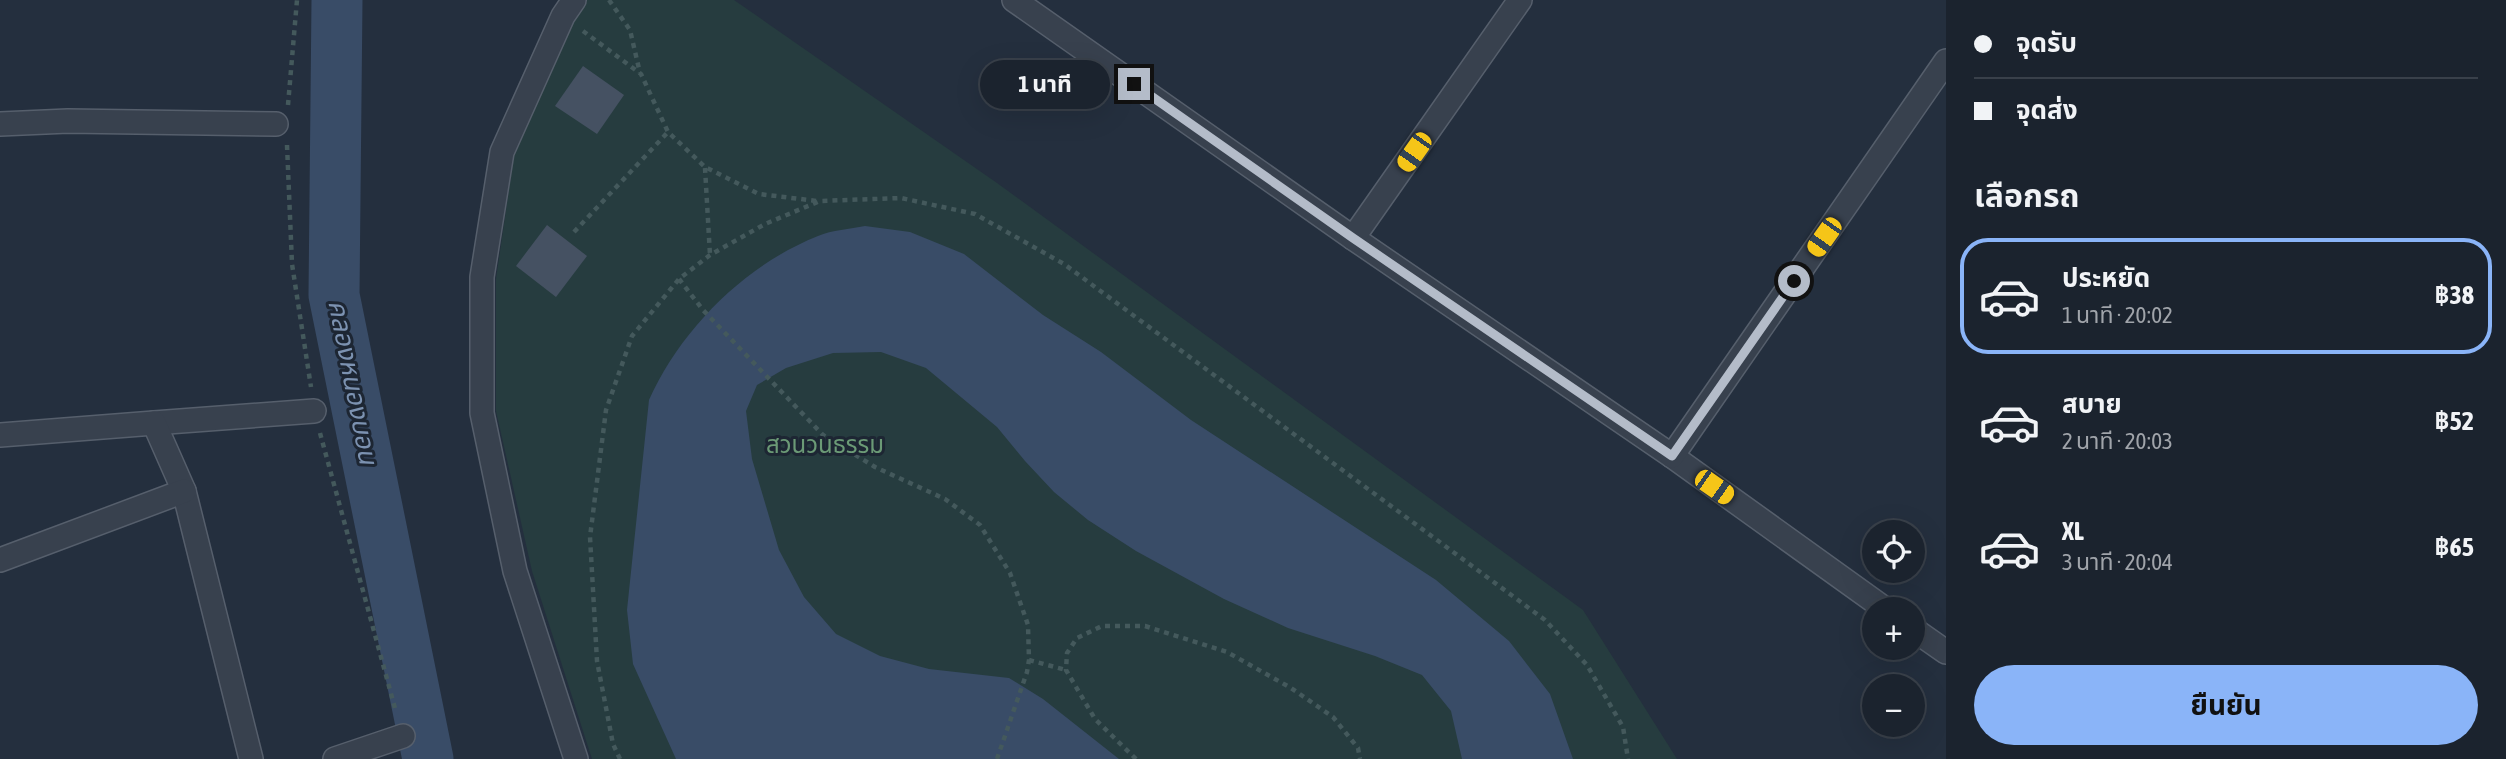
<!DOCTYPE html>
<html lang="th">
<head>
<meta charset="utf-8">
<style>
  body { margin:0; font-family:"Asap Condensed","Noto Sans Thai",sans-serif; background:#242b36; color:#f1f3f6; height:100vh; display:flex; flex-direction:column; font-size:26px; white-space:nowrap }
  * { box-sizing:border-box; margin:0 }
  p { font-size:23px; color:#a0a4aa }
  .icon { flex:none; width:38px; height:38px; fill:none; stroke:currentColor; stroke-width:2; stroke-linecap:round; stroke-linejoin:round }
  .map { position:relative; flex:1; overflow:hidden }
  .sheet { display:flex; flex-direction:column; background:#1b232e; width:560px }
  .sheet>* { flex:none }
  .hud { display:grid; align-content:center; height:154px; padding:0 28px; background:#1b232e }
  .controls { position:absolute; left:1862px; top:520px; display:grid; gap:14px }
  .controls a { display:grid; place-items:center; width:63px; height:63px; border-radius:50%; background:#1b232e; box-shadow:0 7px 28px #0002,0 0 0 2px #39404a; font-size:35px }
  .end { position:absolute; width:32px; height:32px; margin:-16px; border:9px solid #b4bcc9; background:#111; box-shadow:0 0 0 4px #111 }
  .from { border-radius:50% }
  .bubble { position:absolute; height:49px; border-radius:24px; background:#1b232e; box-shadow:0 7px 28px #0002,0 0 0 2px #39404a; font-size:23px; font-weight:700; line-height:49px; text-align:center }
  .car { position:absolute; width:21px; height:42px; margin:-21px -10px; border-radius:9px; box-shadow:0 0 5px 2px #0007; background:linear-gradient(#f5c518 24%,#345 0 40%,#f5c518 0 76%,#345 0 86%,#f5c518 0) }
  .hud b { display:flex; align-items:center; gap:24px; height:66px; font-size:26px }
  .hud b+b { border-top:2px solid #39404a }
  .hud i { width:18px; height:18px; background:#f1f3f6 }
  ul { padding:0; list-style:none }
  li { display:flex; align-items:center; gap:21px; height:116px; margin:0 14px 10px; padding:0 14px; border:4px solid transparent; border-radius:28px }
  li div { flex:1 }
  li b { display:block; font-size:26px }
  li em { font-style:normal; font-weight:700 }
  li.selected { border-color:#8ab4f8 }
  li>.icon { width:63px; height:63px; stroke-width:1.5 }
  h2 { padding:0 28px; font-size:32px; line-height:84px }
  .action { display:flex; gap:14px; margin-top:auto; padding:14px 28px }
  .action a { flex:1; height:80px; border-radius:42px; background:#8ab4f8; color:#111; font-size:28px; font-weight:700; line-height:80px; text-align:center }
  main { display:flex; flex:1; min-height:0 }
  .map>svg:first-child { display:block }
  .green { fill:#263c3f }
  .water { fill:#394c67 }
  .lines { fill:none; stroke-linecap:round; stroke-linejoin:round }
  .river { stroke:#394c67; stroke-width:51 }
  .building { fill:#455162 }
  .minor-casing { stroke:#565f6c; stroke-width:26 }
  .path { stroke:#44595c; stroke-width:4.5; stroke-dasharray:5 5; stroke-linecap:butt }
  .minor { stroke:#38414e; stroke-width:23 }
  .route { stroke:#b4bcc9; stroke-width:9 }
  .labels { text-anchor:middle; stroke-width:6; stroke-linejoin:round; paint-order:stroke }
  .park-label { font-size:24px; fill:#6b9a76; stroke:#1d2633 }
  .water-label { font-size:26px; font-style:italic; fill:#7c92b1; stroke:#1d2633 }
</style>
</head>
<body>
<main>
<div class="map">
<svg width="1946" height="759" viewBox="0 0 1946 759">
  <rect width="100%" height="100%" fill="#242f3e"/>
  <path class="green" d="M 587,0 L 734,0 L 997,183 L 1583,610 L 1677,759 L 592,759 L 532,571 L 496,411 L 496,279 L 514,155 L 568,26 Z"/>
  <path class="water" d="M 865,226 L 910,232 L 964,254 L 1043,315 L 1101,352 L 1191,420 L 1436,580 L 1509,641 L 1550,694 L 1573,759 L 1462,759 L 1451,711 L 1422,675 L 1375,656 L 1288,628 L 1224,599 L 1136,551 L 1088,520 L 1054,492 L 1025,461 L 997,427 L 926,368 L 881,352 L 833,353 L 786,368 L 757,385 L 746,411 L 752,459 L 779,550 L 804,597 L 836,634 L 880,656 L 929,669 L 1009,678 L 1043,699 L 1119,759 L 676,759 L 633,664 L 627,610 L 649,400 C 681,329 745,265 818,236 C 832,230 850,229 865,226 Z"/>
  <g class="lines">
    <path class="river" d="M 337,0 L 334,295 L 428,759"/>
  </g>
  <g class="building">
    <path d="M 583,66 L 624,95 L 597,134 L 555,106 Z"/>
    <path d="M 547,225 L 587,256 L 556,297 L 516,266 Z"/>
  </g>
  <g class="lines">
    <defs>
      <g id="minor">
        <path d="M 574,0 L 563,16 L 502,152 L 482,277 L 482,413 L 515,571 L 576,759"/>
        <path d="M 1014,0 L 1353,238 L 1672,456 L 1885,609"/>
        <path d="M 0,124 L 68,121 L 276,124"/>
        <path d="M 1353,238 L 1520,0"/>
        <path d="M 154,423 L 314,411"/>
        <path d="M 0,435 L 154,423 L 184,491 L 251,759"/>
        <path d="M 1672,456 L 1946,61"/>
        <path d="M 0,560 L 184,491"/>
        <path d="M 1913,629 L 1946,652"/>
        <path d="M 335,759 L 403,736"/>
      </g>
    </defs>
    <use href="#minor" class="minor-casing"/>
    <g class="path">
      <path d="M 609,0 L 630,30 L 640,73"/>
      <path d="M 583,31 L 641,74 L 668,132 L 705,167 L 759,194 L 817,201"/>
      <path d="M 288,105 L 297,0"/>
      <path d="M 287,145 L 292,264 L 311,387"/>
      <path d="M 705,168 L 710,255"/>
      <path d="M 574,232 L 668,132"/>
      <path d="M 679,279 L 703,310 L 823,435 L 875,467 L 945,499 L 980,525 L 1010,573 L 1028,625 L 1029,660 L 1027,672 L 997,759"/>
      <path d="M 320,433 L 396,712"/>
      <path d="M 1029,660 L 1066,670"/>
      <path d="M 620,759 L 613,744 L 597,661 L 590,537 L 606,410 L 632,336 L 679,279 L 710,255 L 765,224 L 820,201 L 901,198 L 975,214 L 1064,264 L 1545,620 L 1587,665 L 1623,727 L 1628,759"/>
      <path d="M 1136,759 L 1095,719 L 1066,670 L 1067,653 L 1077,638 L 1102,626 L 1145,626 L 1227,652 L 1291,688 L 1333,717 L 1358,748 L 1360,759"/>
    </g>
    <use href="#minor" class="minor"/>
  </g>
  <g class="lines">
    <path class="route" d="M 1134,84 L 1353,238 L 1672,456 L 1794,281"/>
  </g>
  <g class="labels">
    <g class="park-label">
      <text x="825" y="453">สวนวนธรรม</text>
    </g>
    <g class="water-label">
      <text transform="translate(353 382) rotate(79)" y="9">คลองหนองบอน</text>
    </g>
  </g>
</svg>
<div class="controls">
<a><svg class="icon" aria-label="locate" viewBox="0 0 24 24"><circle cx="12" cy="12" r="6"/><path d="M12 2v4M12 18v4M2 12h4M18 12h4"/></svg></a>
<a>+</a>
<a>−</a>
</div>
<i class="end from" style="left:1794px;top:281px"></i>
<i class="end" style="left:1134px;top:84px"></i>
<div class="bubble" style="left:980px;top:60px;width:130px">1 นาที</div>
<i class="car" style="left:1414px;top:152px;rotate:215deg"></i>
<i class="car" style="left:1824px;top:237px;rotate:215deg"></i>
<i class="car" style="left:1714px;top:487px;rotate:125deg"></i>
</div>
<section class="sheet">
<div class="hud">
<b><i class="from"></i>จุดรับ</b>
<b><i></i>จุดส่ง</b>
</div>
<h2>เลือกรถ</h2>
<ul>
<li class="selected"><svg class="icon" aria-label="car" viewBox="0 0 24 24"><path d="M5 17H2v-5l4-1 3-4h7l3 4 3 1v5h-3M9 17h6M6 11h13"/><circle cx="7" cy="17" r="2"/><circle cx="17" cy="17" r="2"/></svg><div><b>ประหยัด</b><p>1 นาที · 20:02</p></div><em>฿38</em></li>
<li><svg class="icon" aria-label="car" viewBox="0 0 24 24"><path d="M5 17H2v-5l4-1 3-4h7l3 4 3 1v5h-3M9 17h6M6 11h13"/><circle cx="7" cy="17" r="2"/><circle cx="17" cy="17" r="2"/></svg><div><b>สบาย</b><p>2 นาที · 20:03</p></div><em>฿52</em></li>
<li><svg class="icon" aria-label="car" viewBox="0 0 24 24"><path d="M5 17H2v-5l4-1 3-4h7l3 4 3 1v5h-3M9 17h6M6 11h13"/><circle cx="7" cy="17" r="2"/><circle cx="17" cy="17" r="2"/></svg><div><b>XL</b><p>3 นาที · 20:04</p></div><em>฿65</em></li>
</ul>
<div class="action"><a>ยืนยัน</a></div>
</section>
</main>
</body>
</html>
